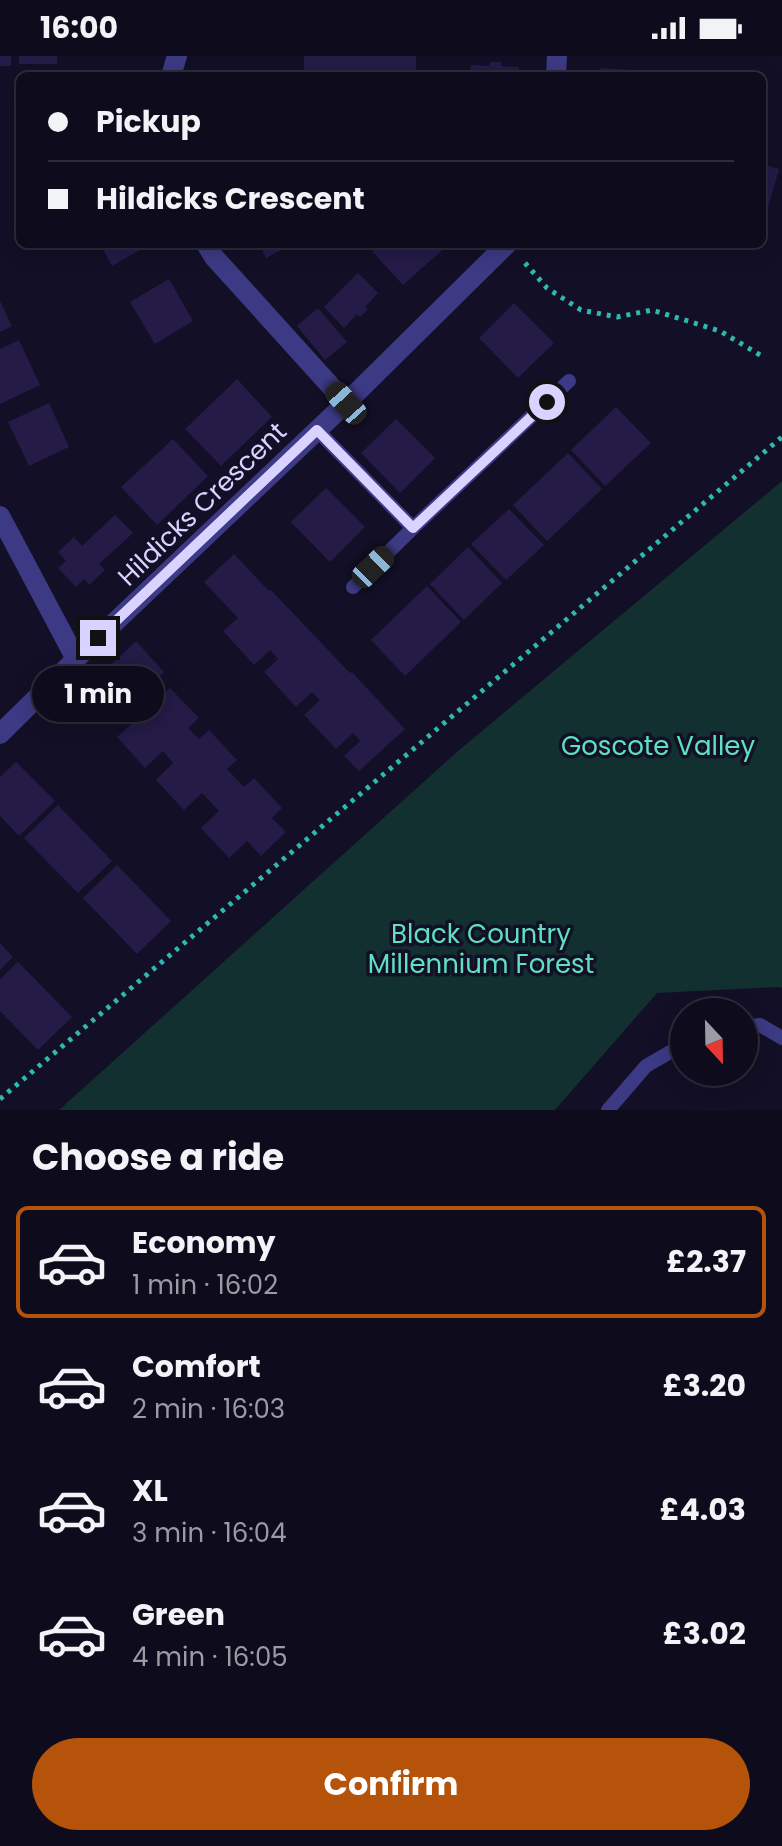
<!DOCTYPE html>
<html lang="en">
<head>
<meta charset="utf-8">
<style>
  body { margin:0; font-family:Poppins,sans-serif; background:#1c1929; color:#f1f3f6; height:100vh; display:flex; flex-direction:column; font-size:30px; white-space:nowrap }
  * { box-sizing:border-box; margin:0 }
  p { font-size:26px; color:#9b9ba3 }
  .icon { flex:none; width:44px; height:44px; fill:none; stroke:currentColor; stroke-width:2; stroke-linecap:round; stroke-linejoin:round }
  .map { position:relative; height:1054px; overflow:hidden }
  .side { display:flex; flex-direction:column; background:#0e0b1c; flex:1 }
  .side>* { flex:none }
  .guide { position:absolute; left:16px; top:16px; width:750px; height:176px; border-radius:12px; box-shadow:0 4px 20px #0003,0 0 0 2px #2e2b3b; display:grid; align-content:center; height:176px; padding:0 32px; background:#0e0b1c }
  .needle { width:52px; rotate:158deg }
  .tools { position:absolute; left:670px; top:942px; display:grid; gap:16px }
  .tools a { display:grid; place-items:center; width:88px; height:88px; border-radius:50%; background:#0e0b1c; box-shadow:0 4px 20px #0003,0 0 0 2px #2e2b3b; font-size:40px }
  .end { position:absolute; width:36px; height:36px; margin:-18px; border:10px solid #d9d4ff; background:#111; box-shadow:0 0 0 4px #111 }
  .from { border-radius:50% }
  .bubble { position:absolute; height:56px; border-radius:28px; background:#0e0b1c; box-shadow:0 4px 20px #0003,0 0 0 2px #2e2b3b; font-size:26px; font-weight:700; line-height:56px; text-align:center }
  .car { position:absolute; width:24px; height:48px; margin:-24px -12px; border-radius:10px; box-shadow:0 0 6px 2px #0007; background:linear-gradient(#222 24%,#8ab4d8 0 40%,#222 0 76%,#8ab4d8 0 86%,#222 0) }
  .guide b { display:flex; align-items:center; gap:28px; height:76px; font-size:30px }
  .guide b+b { border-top:2px solid #2e2b3b }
  .guide i { width:20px; height:20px; background:#f1f3f6 }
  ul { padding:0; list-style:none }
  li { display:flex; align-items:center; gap:24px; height:112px; margin:0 16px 12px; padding:0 16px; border:4px solid transparent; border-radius:12px }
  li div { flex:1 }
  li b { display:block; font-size:30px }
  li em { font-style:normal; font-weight:700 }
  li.current { border-color:#b45309 }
  li>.icon { width:72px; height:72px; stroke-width:1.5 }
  h2 { padding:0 32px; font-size:36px; line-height:96px }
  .cta { display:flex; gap:16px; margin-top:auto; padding:16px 32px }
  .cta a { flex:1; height:92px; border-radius:48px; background:#b45309; color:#fff; font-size:32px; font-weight:700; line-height:92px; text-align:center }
  .status { display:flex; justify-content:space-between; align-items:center; height:56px; padding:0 40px; background:#0e0b1c; direction:ltr }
  .status svg { height:22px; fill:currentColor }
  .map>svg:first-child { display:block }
  .green { fill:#12302f }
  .building { fill:#241b47 }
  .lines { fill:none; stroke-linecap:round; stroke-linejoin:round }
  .path { stroke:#2fb8b0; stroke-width:5; stroke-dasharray:4 6; stroke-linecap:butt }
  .service { stroke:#3d3a85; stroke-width:14 }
  .minor { stroke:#3d3a85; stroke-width:20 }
  .route { stroke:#d9d4ff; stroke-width:10 }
  .labels { text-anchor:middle; stroke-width:7; stroke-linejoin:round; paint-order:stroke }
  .street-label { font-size:26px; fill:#d9d4ff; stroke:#130f26 }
  .park-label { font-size:26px; fill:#5fe0c0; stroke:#130f26 }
</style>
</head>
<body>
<div class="status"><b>16:00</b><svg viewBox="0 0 49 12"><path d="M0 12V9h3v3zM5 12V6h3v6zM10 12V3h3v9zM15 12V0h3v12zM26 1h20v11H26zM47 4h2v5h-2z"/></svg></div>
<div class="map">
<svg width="782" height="1054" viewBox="0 0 782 1054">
  <rect width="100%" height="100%" fill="#130f26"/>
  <path class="green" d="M 782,425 L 782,932 L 779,931 L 657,937 L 555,1054 L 59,1054 L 458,695 Z"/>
  <g class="building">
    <rect x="0" y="0" width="11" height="10"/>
    <rect x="19" y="0" width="38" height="8"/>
    <rect x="304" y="0" width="112" height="20"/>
    <path d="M 490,6 L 501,6 L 501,10 L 519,11 L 519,20 L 470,20 L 471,9 L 489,10 Z"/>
    <path d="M 600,12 L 648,15 L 648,20 L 599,20 Z"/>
    <path d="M 762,108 L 779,113 L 766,159 L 762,158 Z"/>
    <path d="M 100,188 L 150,188 L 112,210 Z"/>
    <path d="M 259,188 L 292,188 L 266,202 Z"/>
    <path d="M 380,188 L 449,188 L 403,229 L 372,195 Z"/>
    <path d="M 358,217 L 378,237 L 365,251 L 368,253 L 360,261 L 357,258 L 344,272 L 324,251 Z"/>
    <path d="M 169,223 L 193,265 L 155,288 L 130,246 Z"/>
    <path d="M 0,245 L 12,270 L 0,276 Z"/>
    <path d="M 514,247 L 554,287 L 518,322 L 479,282 Z"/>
    <path d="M 318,252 L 347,286 L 325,304 L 297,270 Z"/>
    <path d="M 19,284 L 40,329 L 0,348 L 0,293 Z"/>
    <path d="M 237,323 L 272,361 L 221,410 L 185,373 Z"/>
    <path d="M 49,347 L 69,391 L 29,410 L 8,366 Z"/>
    <path d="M 616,351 L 651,387 L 605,430 L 571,394 Z"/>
    <path d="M 396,363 L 435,402 L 400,437 L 361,397 Z"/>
    <path d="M 173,383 L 208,420 L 157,469 L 121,431 Z"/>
    <path d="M 568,397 L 602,433 L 547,485 L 513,449 Z"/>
    <path d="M 326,432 L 365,471 L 330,506 L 291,466 Z"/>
    <path d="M 509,453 L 544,489 L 506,524 L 471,488 Z"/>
    <path d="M 115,459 L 133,477 L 99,508 L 105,514 L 89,529 L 84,523 L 76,531 L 58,512 L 66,505 L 58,496 L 74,481 L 82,490 Z"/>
    <path d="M 468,491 L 502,527 L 464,564 L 430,528 Z"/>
    <path d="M 234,498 L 269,535 L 271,534 L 350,617 L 352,616 L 405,673 L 359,715 L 344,700 L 360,685 L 353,677 L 336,693 L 304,659 L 320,644 L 312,636 L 296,651 L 264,616 L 278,603 L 270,594 L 254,609 L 223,575 L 238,562 L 204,526 Z"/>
    <path d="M 427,530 L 461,566 L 405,620 L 371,584 Z"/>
    <path d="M 136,585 L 164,616 L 149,630 L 160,641 L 170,632 L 199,662 L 188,672 L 199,683 L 209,674 L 237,704 L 227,713 L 244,731 L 254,722 L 282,752 L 272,762 L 286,776 L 261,800 L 247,785 L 229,802 L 201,772 L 219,755 L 202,737 L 184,754 L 156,724 L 173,707 L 163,695 L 145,712 L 117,681 L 135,665 L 124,654 L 111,666 L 83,635 Z"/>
    <path d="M 16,706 L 55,745 L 19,780 L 0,760 L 0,721 Z"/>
    <path d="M 58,749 L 112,805 L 78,837 L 24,782 Z"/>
    <path d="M 117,809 L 171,865 L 137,898 L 83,842 Z"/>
    <path d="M 0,887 L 13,901 L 0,914 Z"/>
    <path d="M 18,906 L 72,961 L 38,994 L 0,955 L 0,923 Z"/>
  </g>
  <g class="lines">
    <g class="path">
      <path d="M 525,207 L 547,232 L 581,254 L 617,261 L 652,254 L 720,275 L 765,302"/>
      <path d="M 0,1043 L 782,381"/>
    </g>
    <g class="service">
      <path d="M 317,374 L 413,472 L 569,325"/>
      <path d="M 353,531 L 413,472"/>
      <path d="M 744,971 L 760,969 L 782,982"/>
      <path d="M 608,1054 L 646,1010 L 684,988"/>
    </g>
    <g class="minor">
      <path d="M 171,20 L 177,0"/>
      <path d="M 556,20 L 557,0"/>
      <path d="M 206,188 L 214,201 L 346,347"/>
      <path d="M 0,460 L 76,603"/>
      <path d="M 0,678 L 76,603 L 346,347 L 507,188"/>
    </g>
  </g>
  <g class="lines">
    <path class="route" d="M 98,582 L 317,374 L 413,472 L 547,346"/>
  </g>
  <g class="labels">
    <g class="street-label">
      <text transform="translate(202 448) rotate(-44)" y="9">Hildicks Crescent</text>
    </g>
    <g class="park-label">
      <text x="658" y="699">Goscote Valley</text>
      <text x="481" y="887">Black Country<tspan x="481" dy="30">Millennium Forest</tspan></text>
    </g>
  </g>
</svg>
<div class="tools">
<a><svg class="needle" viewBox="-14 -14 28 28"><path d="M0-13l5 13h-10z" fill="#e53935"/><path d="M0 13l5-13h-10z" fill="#9b9ba3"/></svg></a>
</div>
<i class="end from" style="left:547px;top:346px"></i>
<i class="end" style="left:98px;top:582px"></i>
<div class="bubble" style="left:32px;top:610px;width:132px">1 min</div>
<i class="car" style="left:346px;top:347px;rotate:318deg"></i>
<i class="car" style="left:373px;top:511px;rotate:46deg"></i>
<div class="guide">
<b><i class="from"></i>Pickup</b>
<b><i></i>Hildicks Crescent</b>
</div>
</div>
<section class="side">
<h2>Choose a ride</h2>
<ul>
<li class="current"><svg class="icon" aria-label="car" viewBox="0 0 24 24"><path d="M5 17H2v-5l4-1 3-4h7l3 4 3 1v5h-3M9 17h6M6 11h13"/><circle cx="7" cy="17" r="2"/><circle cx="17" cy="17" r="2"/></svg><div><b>Economy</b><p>1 min · 16:02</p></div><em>£2.37</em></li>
<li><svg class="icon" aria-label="car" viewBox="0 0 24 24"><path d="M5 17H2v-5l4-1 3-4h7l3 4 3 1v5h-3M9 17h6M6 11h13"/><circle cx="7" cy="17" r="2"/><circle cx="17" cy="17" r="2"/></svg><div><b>Comfort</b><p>2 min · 16:03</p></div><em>£3.20</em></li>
<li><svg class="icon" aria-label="car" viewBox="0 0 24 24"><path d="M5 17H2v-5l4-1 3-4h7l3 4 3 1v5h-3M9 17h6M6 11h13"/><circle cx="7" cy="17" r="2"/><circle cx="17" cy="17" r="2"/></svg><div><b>XL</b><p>3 min · 16:04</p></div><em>£4.03</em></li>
<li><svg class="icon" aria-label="car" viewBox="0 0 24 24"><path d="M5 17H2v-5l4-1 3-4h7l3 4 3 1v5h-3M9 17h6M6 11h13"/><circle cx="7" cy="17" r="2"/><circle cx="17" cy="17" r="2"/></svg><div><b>Green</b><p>4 min · 16:05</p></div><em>£3.02</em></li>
</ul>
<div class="cta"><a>Confirm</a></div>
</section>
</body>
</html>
